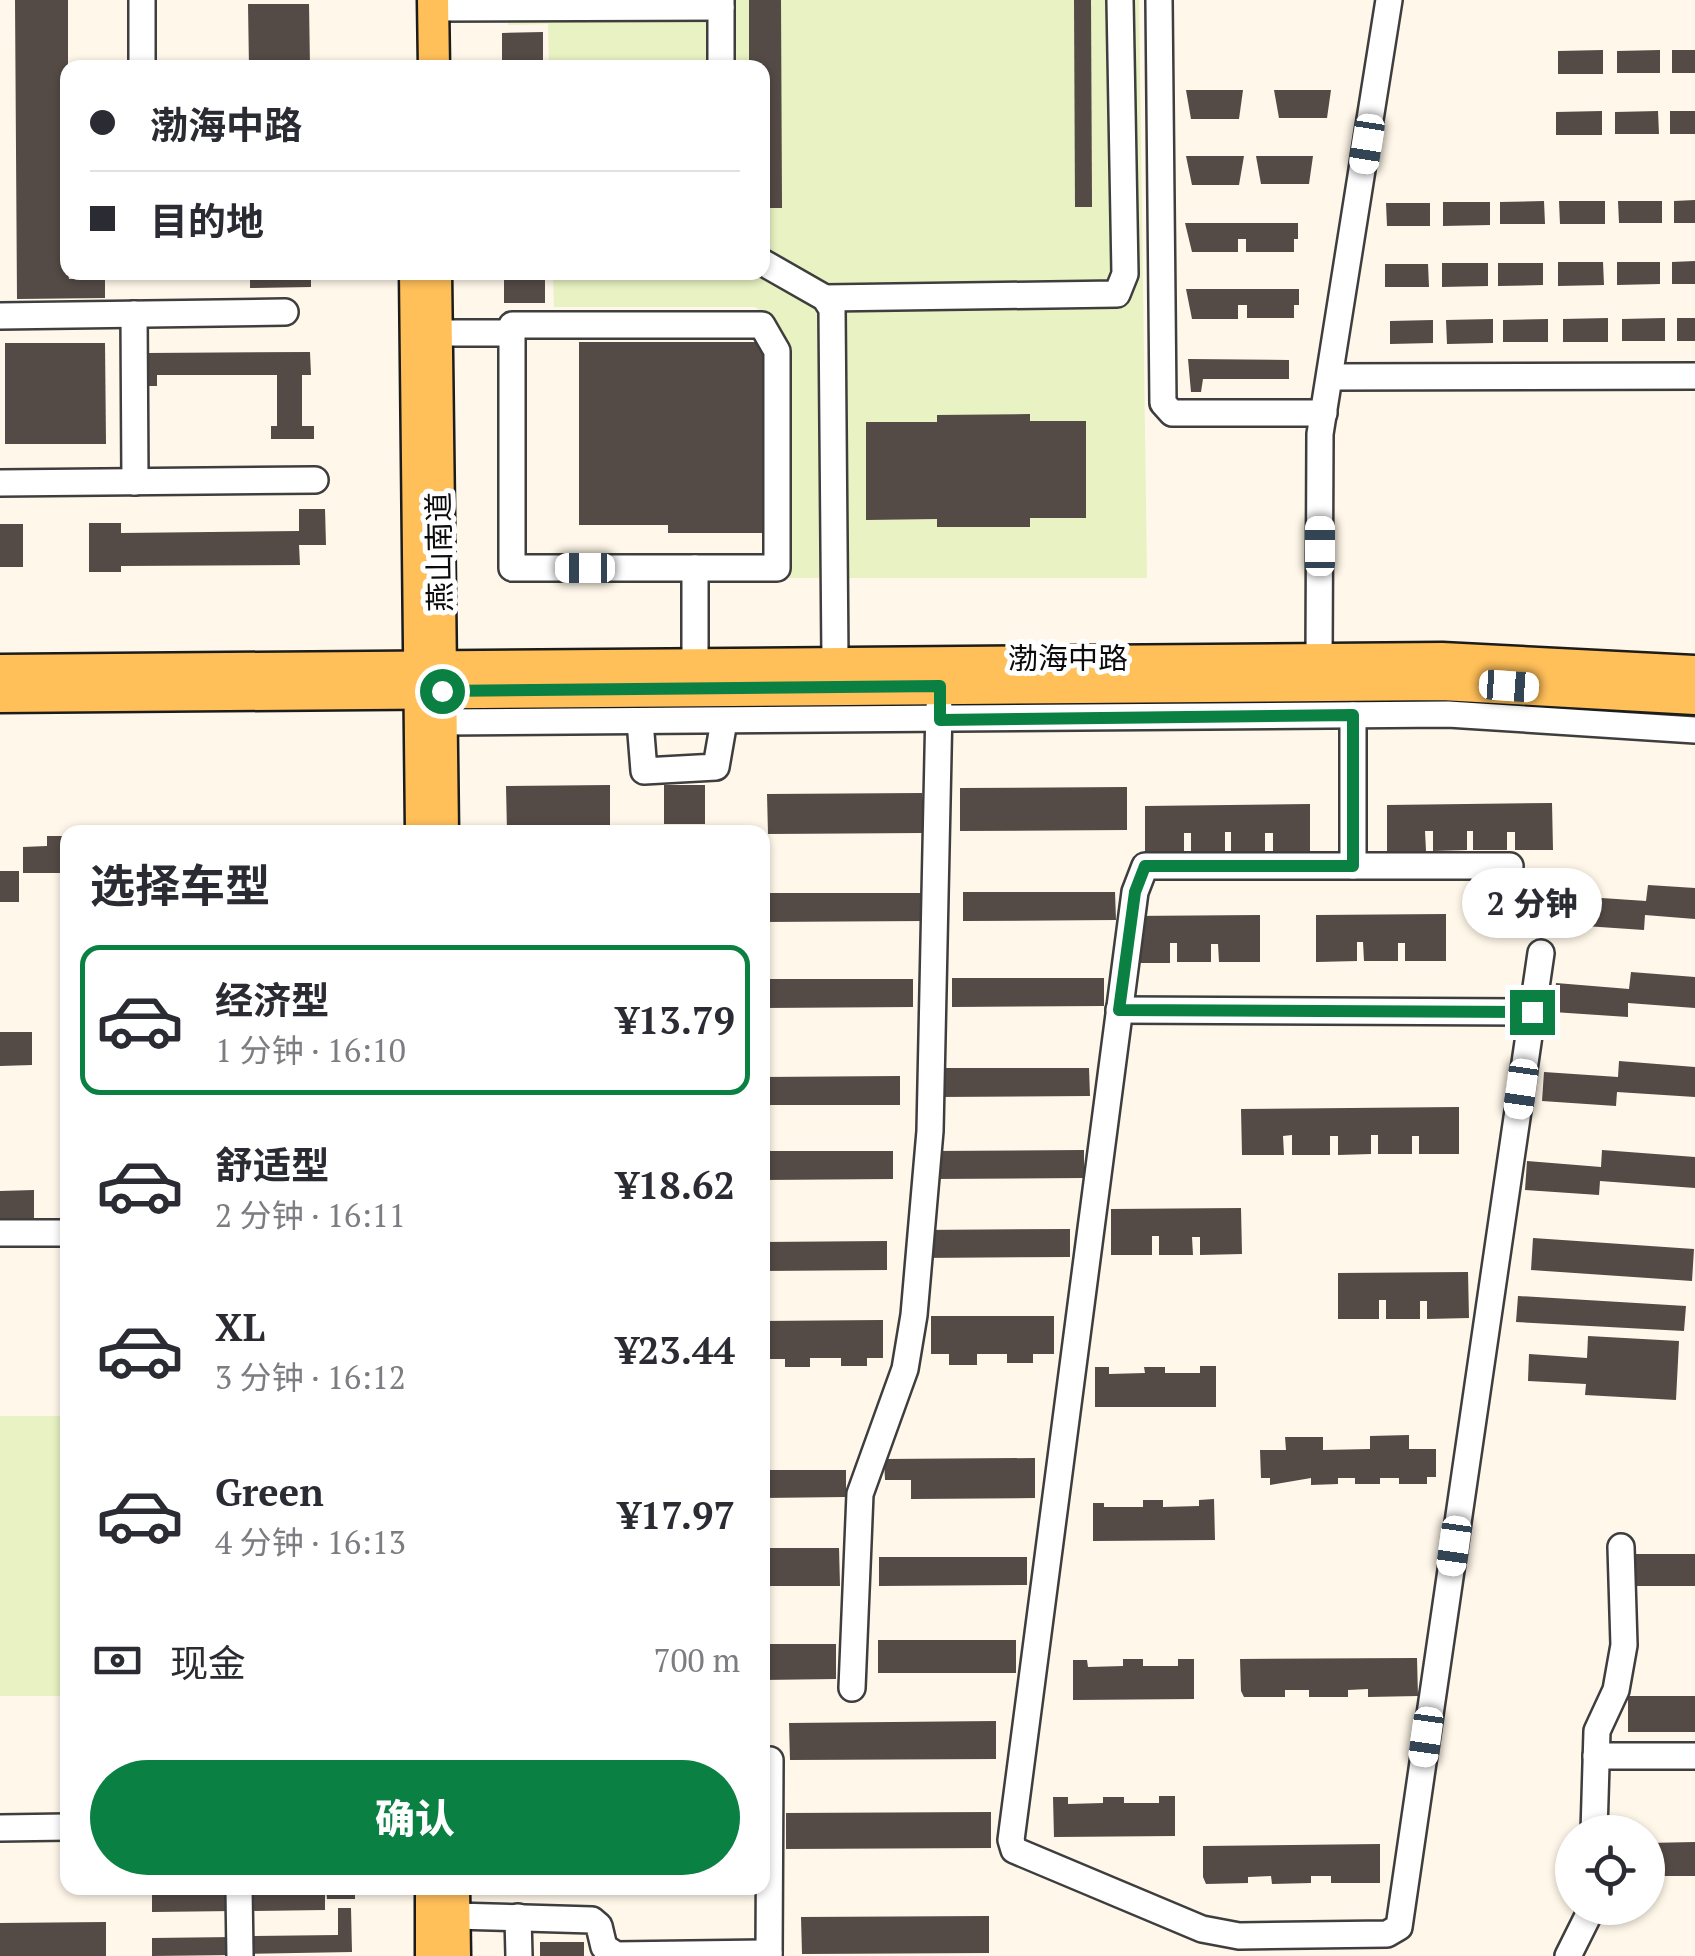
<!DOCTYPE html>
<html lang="zh">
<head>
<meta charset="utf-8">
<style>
  body { margin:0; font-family:"PT Serif","Noto Sans SC",serif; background:#f2f2f3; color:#2b2b33; height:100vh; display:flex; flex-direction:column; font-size:38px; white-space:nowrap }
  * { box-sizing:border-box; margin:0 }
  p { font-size:32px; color:#7c7c81 }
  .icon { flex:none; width:55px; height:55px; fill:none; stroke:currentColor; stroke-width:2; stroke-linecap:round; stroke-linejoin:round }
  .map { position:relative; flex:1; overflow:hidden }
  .drawer { position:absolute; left:60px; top:825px; width:710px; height:1070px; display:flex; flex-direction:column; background:#fff; border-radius:20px; box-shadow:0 2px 8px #0004 }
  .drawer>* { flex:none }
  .top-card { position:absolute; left:60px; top:60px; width:710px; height:220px; border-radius:20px; box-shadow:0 2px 8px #0004; display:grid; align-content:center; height:220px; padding:0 30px; background:#fff }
  .buttons { position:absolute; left:1555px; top:1815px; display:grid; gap:20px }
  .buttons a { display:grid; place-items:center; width:110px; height:110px; border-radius:50%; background:#fff; box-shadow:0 2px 8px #0004; font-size:50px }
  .end { position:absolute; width:45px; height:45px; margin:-22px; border:12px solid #0b8043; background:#fff; box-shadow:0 0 0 5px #fff }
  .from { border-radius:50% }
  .bubble { position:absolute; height:70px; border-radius:35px; background:#fff; box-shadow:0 2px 8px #0004; font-size:32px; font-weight:800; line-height:70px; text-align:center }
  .car { position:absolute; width:30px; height:60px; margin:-30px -15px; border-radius:12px; box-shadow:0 0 8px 2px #0007; background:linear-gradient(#fff 24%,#345 0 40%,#fff 0 76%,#345 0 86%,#fff 0) }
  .top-card b { display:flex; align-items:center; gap:35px; height:95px; font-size:38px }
  .top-card b+b { border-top:2px solid #e1e1e2 }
  .top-card i { width:25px; height:25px; background:#2b2b33 }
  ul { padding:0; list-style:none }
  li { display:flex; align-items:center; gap:30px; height:150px; margin:0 20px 15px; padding:0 10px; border:5px solid transparent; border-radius:20px }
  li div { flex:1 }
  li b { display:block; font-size:38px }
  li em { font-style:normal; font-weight:800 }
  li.active { border-color:#0b8043 }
  li>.icon { width:90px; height:90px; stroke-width:1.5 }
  h2 { padding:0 30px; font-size:45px; line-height:120px }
  .pay { display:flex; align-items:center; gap:25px; height:110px; padding:0 30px; font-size:38px }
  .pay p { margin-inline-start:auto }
  .button { display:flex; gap:20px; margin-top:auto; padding:20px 30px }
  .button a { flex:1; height:115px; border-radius:60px; background:#0b8043; color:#fff; font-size:40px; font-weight:800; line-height:115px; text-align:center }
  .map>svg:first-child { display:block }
  .pitch { fill:#e8f2c2 }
  .building { fill:#544a46 }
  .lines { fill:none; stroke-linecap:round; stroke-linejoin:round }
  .minor-casing { stroke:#3e3e3e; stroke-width:30 }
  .major-casing { stroke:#1c1c1c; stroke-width:35 }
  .minor { stroke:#fff; stroke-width:25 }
  .major { stroke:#ffbf59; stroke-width:30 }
  .route { stroke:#0b8043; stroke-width:12 }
  .labels { text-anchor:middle; stroke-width:10; stroke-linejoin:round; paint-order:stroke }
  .street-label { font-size:30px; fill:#0b0b0b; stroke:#fff }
</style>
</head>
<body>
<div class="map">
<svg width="1695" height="1956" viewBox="0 0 1695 1956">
  <rect width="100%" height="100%" fill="#fff7e9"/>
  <g class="pitch">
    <path d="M 508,0 L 1139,0 L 1147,578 L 789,578 L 785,346 L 772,319 L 755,307 L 554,307 L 553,273 L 762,272 L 762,68 L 549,67 L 548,24 L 508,25 Z"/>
    <rect x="0" y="1416" width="67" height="280"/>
  </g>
  <g class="building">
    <path d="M 15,0 L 68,0 L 68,272 L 69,279 L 105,279 L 105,298 L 17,299 Z"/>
    <path d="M 749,0 L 781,0 L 782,208 L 762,208 L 762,68 L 749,68 Z"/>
    <path d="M 1074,0 L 1091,0 L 1092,207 L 1075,207 Z"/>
    <path d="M 248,4 L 309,4 L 310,68 L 249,68 Z"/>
    <path d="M 543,32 L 543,68 L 502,68 L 502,33 Z"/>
    <path d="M 1603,50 L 1603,74 L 1558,74 L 1558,51 Z"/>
    <path d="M 1660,50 L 1660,73 L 1617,73 L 1617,51 Z"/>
    <rect x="1672" y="50" width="23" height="23"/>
    <path d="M 1186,90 L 1243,90 L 1239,119 L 1191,119 Z"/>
    <path d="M 1274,90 L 1331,90 L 1327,118 L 1279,118 Z"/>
    <path d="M 1602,111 L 1602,135 L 1556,135 L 1556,112 Z"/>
    <path d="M 1658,111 L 1659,134 L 1615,134 L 1615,112 Z"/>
    <rect x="1670" y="111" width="25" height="23"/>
    <path d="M 1186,156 L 1244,156 L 1239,185 L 1192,185 Z"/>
    <path d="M 1256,156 L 1313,156 L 1309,184 L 1261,184 Z"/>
    <path d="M 1695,200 L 1695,223 L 1674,223 L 1674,201 Z"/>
    <path d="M 1544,201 L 1545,224 L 1500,224 L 1500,202 Z"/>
    <path d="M 1559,201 L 1605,201 L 1605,224 L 1560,224 Z"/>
    <path d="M 1618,201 L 1662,201 L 1662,223 L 1619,223 Z"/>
    <path d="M 1443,202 L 1490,202 L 1490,225 L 1443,226 Z"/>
    <path d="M 1386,203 L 1430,203 L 1430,226 L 1387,226 Z"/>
    <path d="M 1185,223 L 1298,223 L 1298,239 L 1294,239 L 1294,252 L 1246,252 L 1246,239 L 1238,239 L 1238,252 L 1192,252 Z"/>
    <path d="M 1695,261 L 1695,284 L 1672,284 L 1672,262 Z"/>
    <path d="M 1558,262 L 1603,262 L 1604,285 L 1558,286 Z"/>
    <path d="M 1617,262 L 1660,262 L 1660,284 L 1617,285 Z"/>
    <path d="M 1442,263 L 1488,263 L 1488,286 L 1442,287 Z"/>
    <path d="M 1498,263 L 1543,263 L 1543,285 L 1498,286 Z"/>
    <path d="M 1385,264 L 1428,264 L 1429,287 L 1385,287 Z"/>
    <path d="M 250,272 L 311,272 L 311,287 L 250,288 Z"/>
    <rect x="504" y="272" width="41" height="31"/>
    <path d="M 1186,289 L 1299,289 L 1299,305 L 1294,305 L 1294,318 L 1247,318 L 1247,305 L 1238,305 L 1238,319 L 1192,319 Z"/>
    <path d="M 1608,318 L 1608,342 L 1563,342 L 1563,319 Z"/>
    <path d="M 1665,318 L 1665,341 L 1622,341 L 1622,319 Z"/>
    <rect x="1677" y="318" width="18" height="23"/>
    <path d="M 1493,319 L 1493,343 L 1447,344 L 1446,320 Z"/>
    <path d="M 1548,319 L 1548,342 L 1503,342 L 1503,320 Z"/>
    <path d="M 1433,320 L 1433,343 L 1390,344 L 1390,321 Z"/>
    <path d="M 579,342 L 763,342 L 763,533 L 668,533 L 668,525 L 579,525 Z"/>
    <path d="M 5,343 L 105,343 L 106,444 L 5,444 Z"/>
    <path d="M 310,352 L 311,375 L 302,375 L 302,426 L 314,426 L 314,439 L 271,439 L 271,426 L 277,426 L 277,375 L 157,375 L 157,386 L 147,386 L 147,353 Z"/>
    <path d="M 1188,359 L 1289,360 L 1289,379 L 1203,379 L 1201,392 L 1191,392 Z"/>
    <path d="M 1030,414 L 1030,421 L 1086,421 L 1086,518 L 1030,518 L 1030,527 L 937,527 L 937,519 L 866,520 L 866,422 L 937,422 L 937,415 Z"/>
    <path d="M 299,509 L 325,509 L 326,545 L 299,545 L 300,565 L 121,566 L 121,572 L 89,572 L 89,523 L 121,523 L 121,533 L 299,531 Z"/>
    <rect x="0" y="524" width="23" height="43"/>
    <path d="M 610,785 L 610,825 L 507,832 L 506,786 Z"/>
    <rect x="664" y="785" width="41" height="39"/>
    <path d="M 1127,787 L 1127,830 L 960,831 L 960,788 Z"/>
    <path d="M 922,793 L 922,833 L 768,834 L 767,794 Z"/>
    <path d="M 1552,803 L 1553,850 L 1515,850 L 1515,832 L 1507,832 L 1507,850 L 1473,850 L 1473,831 L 1467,831 L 1467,850 L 1433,851 L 1433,831 L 1425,831 L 1426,851 L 1387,851 L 1387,805 Z"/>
    <path d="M 1310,804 L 1310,851 L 1273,851 L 1273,833 L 1265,833 L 1265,851 L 1231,851 L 1231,832 L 1225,832 L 1225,851 L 1191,852 L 1191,833 L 1184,833 L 1184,852 L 1145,852 L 1145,806 Z"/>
    <path d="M 47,836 L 68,836 L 68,873 L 23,873 L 23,847 L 47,846 Z"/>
    <rect x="0" y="871" width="19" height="31"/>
    <path d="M 1648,885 L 1695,888 L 1695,919 L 1645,915 L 1644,930 L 1570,925 L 1572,896 L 1646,901 Z"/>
    <path d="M 963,892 L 1115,892 L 1116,920 L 963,921 Z"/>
    <path d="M 762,893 L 924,893 L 924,921 L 762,922 Z"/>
    <path d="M 1446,914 L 1446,961 L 1405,961 L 1405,943 L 1398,943 L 1398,961 L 1364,961 L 1363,942 L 1357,942 L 1357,961 L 1316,962 L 1316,915 Z"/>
    <path d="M 1260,915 L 1260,962 L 1219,962 L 1218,944 L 1211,944 L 1211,962 L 1177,962 L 1177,943 L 1170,943 L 1170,963 L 1129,963 L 1129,916 Z"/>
    <path d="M 1631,972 L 1695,977 L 1695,1008 L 1628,1003 L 1628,1017 L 1553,1012 L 1556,983 L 1629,989 Z"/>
    <path d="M 952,978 L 1104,978 L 1104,1006 L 952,1007 Z"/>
    <path d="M 762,979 L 913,979 L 913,1007 L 762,1008 Z"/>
    <path d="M 0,1032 L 32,1032 L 32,1065 L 0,1066 Z"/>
    <path d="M 1619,1061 L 1695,1067 L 1695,1097 L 1617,1092 L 1616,1106 L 1542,1101 L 1544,1072 L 1618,1077 Z"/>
    <path d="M 937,1068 L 1089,1068 L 1090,1096 L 937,1097 Z"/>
    <path d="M 900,1076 L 900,1105 L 762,1105 L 762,1077 Z"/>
    <path d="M 1459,1107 L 1459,1154 L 1419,1154 L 1419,1136 L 1412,1136 L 1412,1154 L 1378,1154 L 1378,1135 L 1371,1135 L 1371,1154 L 1338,1155 L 1338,1136 L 1330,1136 L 1330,1155 L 1292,1155 L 1292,1135 L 1283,1136 L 1284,1155 L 1242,1155 L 1241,1109 Z"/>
    <path d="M 1084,1150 L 1084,1178 L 932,1179 L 932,1151 Z"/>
    <path d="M 1602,1150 L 1695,1157 L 1695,1188 L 1600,1181 L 1599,1195 L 1525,1190 L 1527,1161 L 1601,1167 Z"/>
    <path d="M 762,1151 L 893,1151 L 893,1179 L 762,1180 Z"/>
    <path d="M 34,1190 L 34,1225 L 0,1225 L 0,1191 Z"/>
    <path d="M 1241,1208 L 1242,1254 L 1200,1255 L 1200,1237 L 1192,1237 L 1193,1255 L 1159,1255 L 1159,1236 L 1152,1236 L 1152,1255 L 1111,1255 L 1111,1209 Z"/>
    <path d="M 1070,1229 L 1070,1257 L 918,1258 L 918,1230 Z"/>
    <path d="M 1533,1238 L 1694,1249 L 1692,1281 L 1531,1270 Z"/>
    <path d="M 887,1241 L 887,1270 L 762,1271 L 762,1242 Z"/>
    <path d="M 1468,1272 L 1469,1318 L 1427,1319 L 1427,1301 L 1420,1301 L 1420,1319 L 1386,1319 L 1386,1300 L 1379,1300 L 1379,1319 L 1338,1319 L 1338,1273 Z"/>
    <path d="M 1518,1296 L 1686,1306 L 1684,1331 L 1516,1322 Z"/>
    <path d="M 931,1316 L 1054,1316 L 1054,1354 L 1033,1354 L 1033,1363 L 1007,1363 L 1007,1354 L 977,1354 L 977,1365 L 949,1365 L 949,1354 L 931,1354 Z"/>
    <path d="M 883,1320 L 883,1358 L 867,1358 L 867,1366 L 841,1366 L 841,1358 L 810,1358 L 810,1367 L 785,1367 L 785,1359 L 762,1359 L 762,1321 Z"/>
    <path d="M 1588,1336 L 1679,1341 L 1676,1400 L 1585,1395 L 1586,1384 L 1528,1381 L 1529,1354 L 1587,1358 Z"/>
    <path d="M 1200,1366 L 1216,1366 L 1216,1407 L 1095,1407 L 1095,1367 L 1109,1367 L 1109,1374 L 1145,1373 L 1144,1367 L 1165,1367 L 1165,1373 L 1200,1373 Z"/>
    <path d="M 1409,1435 L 1409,1449 L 1436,1449 L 1436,1477 L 1427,1477 L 1427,1484 L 1399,1484 L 1399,1478 L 1380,1478 L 1380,1484 L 1355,1484 L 1355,1478 L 1338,1478 L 1338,1484 L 1311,1485 L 1311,1478 L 1270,1485 L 1270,1478 L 1261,1478 L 1260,1450 L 1286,1450 L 1285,1437 L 1323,1437 L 1323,1450 L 1370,1449 L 1370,1436 Z"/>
    <path d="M 1035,1458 L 1035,1498 L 911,1499 L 911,1480 L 885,1480 L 884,1459 Z"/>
    <path d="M 762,1470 L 846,1470 L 846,1497 L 762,1498 Z"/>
    <path d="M 1214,1499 L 1215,1540 L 1093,1541 L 1093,1503 L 1104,1503 L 1104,1507 L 1143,1507 L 1143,1500 L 1163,1500 L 1163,1507 L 1199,1506 L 1199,1500 Z"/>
    <path d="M 762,1548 L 839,1548 L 840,1586 L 762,1586 Z"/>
    <rect x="1632" y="1554" width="63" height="32"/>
    <path d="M 879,1557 L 1027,1557 L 1027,1585 L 879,1586 Z"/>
    <rect x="878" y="1640" width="138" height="33"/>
    <path d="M 762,1644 L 836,1644 L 836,1679 L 762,1680 Z"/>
    <path d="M 1417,1658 L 1418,1696 L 1368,1697 L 1368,1689 L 1348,1690 L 1348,1697 L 1309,1697 L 1309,1690 L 1285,1690 L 1285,1697 L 1244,1697 L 1241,1691 L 1240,1659 Z"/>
    <path d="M 1123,1659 L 1143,1659 L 1143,1666 L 1178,1666 L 1178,1659 L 1194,1659 L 1194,1699 L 1073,1700 L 1073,1660 L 1087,1660 L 1088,1667 L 1123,1666 Z"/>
    <rect x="1628" y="1696" width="67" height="36"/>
    <path d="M 996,1721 L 996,1759 L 790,1760 L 789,1723 Z"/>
    <path d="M 1159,1796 L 1175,1796 L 1175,1836 L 1054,1837 L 1053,1797 L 1068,1797 L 1068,1804 L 1103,1803 L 1103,1797 L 1124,1797 L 1124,1803 L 1159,1803 Z"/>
    <path d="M 991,1812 L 991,1848 L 786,1849 L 786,1813 Z"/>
    <path d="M 1695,1842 L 1695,1876 L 1648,1876 L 1648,1843 Z"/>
    <path d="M 1380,1844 L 1380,1883 L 1331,1883 L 1331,1876 L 1311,1876 L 1311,1883 L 1272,1884 L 1271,1876 L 1248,1877 L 1248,1883 L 1206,1884 L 1203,1877 L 1203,1846 Z"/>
    <path d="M 326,1888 L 355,1888 L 355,1899 L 327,1899 Z"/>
    <rect x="538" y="1888" width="40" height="6"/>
    <path d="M 234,1891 L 234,1911 L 152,1912 L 152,1892 Z"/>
    <path d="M 325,1891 L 325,1910 L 246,1911 L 246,1892 Z"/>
    <path d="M 338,1908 L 351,1908 L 352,1952 L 246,1954 L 245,1936 L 338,1935 Z"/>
    <path d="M 989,1916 L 989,1953 L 802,1954 L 801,1917 Z"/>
    <path d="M 106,1922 L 106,1956 L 0,1956 L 0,1923 Z"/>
    <path d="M 234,1937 L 234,1955 L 152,1956 L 152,1938 Z"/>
    <rect x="540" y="1942" width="44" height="14"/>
  </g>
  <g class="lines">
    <defs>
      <g id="minor">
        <path d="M 721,0 L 721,68"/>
        <path d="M 1159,0 L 1163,403 L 1172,413 L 1324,413"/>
        <path d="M 433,8 L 721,7"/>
        <path d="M 142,68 L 142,0"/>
        <path d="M 762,262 L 825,298 L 832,309 L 835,660"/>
        <path d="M 825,298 L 1117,294 L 1125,274 L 1120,0"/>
        <path d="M 134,314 L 135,482"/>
        <path d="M 0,316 L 285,312"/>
        <path d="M 512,325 L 762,325 L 777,351 L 777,568 L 512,568 Z"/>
        <path d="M 437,333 L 512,333"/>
        <path d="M 1331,377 L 1695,376"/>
        <path d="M 0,483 L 315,480"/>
        <path d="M 695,568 L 695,661"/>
        <path d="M 1319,659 L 1320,434 L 1389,0"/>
        <path d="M 1353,715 L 1353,866"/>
        <path d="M 640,721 L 644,771 L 716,767 L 724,721"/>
        <path d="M 442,722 L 1448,714 L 1695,730"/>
        <path d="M 1510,866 L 1145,866 L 1135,892 L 1011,1840 L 1014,1850 L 1202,1929 L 1239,1936 L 1387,1934 L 1399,1927 L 1541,953"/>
        <path d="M 1119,1010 L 1532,1012"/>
        <path d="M 0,1233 L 68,1233"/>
        <path d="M 852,1688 L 860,1494 L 905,1369 L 914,1315 L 930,1131 L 939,707"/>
        <path d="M 1596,1756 L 1695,1756"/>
        <path d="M 0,1828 L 68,1827"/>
        <path d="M 1594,1832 L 1597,1731 L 1616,1690 L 1624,1645 L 1621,1547"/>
        <path d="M 239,1888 L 240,1956"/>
        <path d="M 455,1916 L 592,1920 L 599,1926 L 604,1947 L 616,1955 L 769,1953"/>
        <path d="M 518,1917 L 519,1956"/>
        <path d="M 769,1956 L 770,1760"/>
        <path d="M 1568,1956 L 1592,1908"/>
      </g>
      <g id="major">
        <path d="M 433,0 L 434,68"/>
        <path d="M 415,272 L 421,832"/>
        <path d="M 436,272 L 443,832"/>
        <path d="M 0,670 L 1442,658 L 1695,671"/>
        <path d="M 0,697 L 1442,685 L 1695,699"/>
        <path d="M 431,1888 L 431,1956"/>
        <path d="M 454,1888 L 455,1956"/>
      </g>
    </defs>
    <use href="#minor" class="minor-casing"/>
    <use href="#major" class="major-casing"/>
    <use href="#minor" class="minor"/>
    <use href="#major" class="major"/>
  </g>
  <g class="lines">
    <path class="route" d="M 442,691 L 940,686 L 940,720 L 1353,715 L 1353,866 L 1145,866 L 1135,892 L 1119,1010 L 1532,1012"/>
  </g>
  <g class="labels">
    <g class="street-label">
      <text transform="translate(440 552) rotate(-91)" y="10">燕山南道</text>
      <text x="1068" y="669">渤海中路</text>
    </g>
  </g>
</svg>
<div class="buttons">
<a><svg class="icon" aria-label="locate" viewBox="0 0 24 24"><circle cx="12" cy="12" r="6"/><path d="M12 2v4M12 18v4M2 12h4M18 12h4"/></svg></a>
</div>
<i class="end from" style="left:442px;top:691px"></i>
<i class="end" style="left:1532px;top:1012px"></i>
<div class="bubble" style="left:1462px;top:868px;width:140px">2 分钟</div>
<i class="car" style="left:1367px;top:144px;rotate:189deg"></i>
<i class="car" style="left:1320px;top:546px;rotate:0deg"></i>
<i class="car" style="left:585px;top:568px;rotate:270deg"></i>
<i class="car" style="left:1509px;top:686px;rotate:94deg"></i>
<i class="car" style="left:1521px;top:1089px;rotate:188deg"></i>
<i class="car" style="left:1454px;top:1546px;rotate:188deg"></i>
<i class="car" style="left:1426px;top:1737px;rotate:188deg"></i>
<div class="top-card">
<b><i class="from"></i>渤海中路</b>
<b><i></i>目的地</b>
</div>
<section class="drawer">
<h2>选择车型</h2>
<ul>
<li class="active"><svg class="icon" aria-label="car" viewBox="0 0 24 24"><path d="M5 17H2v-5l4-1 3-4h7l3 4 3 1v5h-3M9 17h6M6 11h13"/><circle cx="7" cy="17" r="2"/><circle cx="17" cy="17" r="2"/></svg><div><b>经济型</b><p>1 分钟 · 16:10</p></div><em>¥13.79</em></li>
<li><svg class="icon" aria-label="car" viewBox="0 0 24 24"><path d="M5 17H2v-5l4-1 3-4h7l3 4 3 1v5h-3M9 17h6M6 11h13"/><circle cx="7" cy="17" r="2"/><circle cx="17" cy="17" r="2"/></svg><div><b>舒适型</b><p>2 分钟 · 16:11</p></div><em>¥18.62</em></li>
<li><svg class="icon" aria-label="car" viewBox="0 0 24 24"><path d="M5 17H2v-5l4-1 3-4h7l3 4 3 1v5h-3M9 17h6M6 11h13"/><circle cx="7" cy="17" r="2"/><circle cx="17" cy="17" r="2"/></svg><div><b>XL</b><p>3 分钟 · 16:12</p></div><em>¥23.44</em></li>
<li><svg class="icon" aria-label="car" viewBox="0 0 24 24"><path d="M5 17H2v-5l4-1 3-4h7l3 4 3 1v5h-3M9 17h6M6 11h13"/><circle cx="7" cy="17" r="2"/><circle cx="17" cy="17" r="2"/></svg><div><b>Green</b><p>4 分钟 · 16:13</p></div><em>¥17.97</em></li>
</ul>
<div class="pay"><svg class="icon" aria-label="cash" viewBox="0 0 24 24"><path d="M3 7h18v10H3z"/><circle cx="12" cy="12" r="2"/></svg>现金<p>700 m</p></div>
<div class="button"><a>确认</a></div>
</section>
</div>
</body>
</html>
